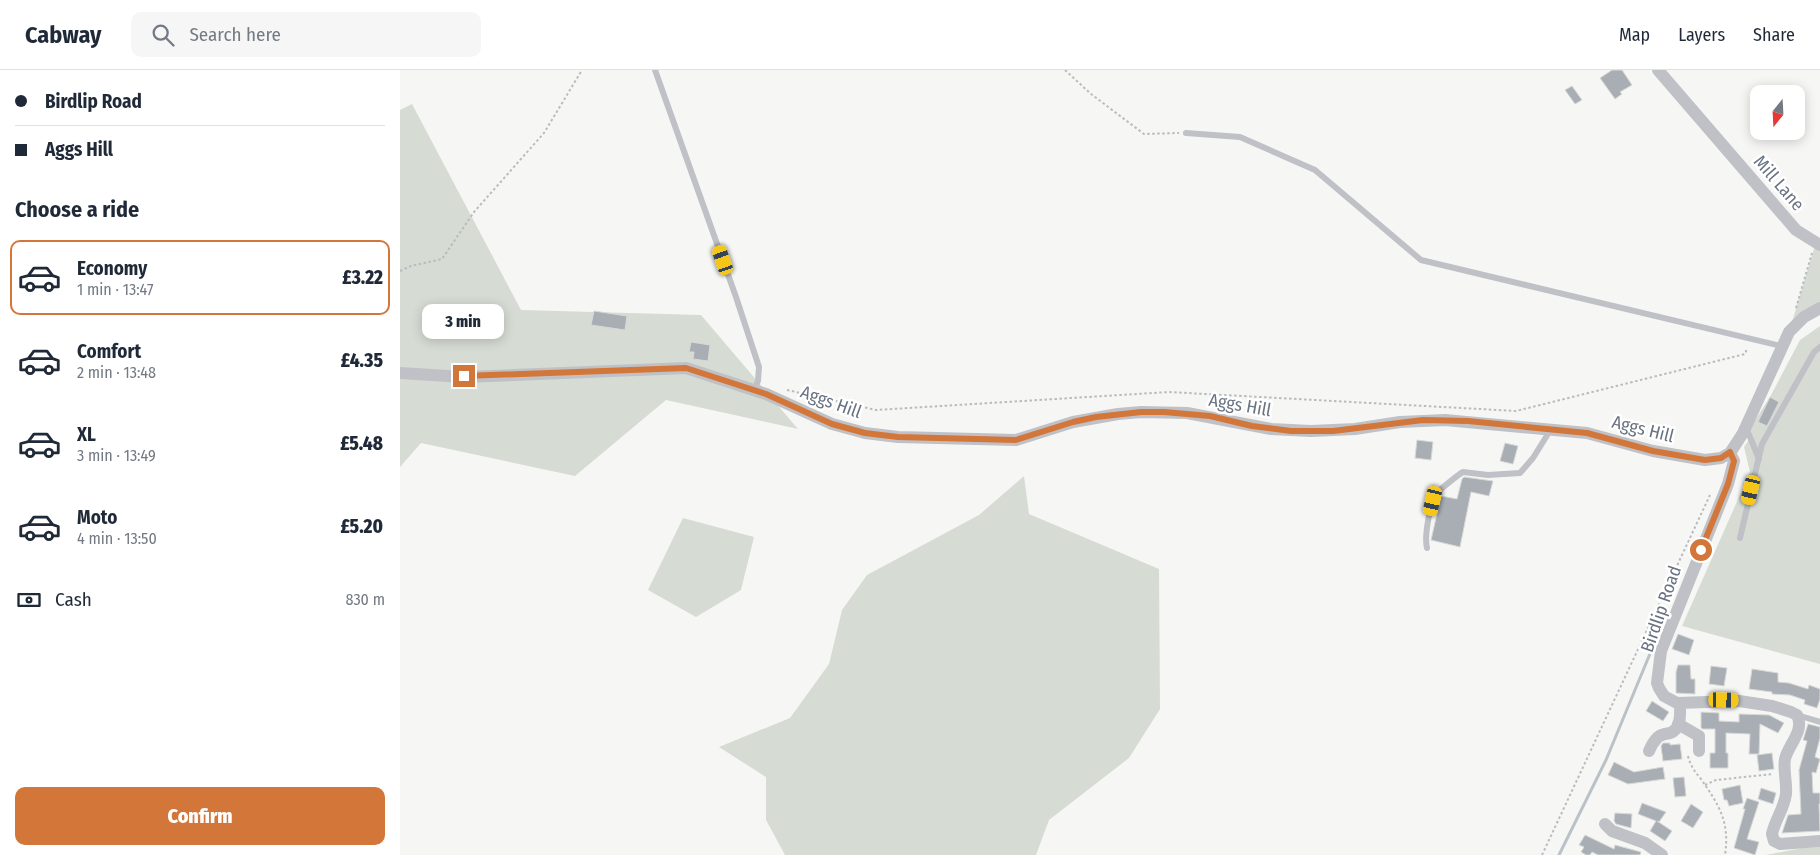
<!DOCTYPE html>
<html lang="en">
<head>
<meta charset="utf-8">
<style>
  body { margin:0; font-family:"Fira Sans Condensed",sans-serif; background:#f6f6f7; color:#1f2937; height:100vh; display:flex; flex-direction:column; font-size:19px; white-space:nowrap }
  * { box-sizing:border-box; margin:0 }
  p { font-size:16px; color:#747a83 }
  .icon { flex:none; width:28px; height:28px; fill:none; stroke:currentColor; stroke-width:2; stroke-linecap:round; stroke-linejoin:round }
  .map { position:relative; flex:1; overflow:hidden }
  .side { display:flex; flex-direction:column; background:#fff; width:400px }
  .side>* { flex:none }
  .hud { display:grid; align-content:center; height:110px; padding:0 15px; background:#fff }
  .needle { width:32px; rotate:198deg }
  .tools { position:absolute; left:1350px; top:15px; display:grid; gap:10px }
  .tools a { display:grid; place-items:center; width:55px; height:55px; border-radius:10px; background:#fff; box-shadow:0 2px 12px #0003; font-size:25px }
  .end { position:absolute; width:22px; height:22px; margin:-11px; border:6px solid #d37639; background:#fff; box-shadow:0 0 0 2px #fff }
  .from { border-radius:50% }
  .bubble { position:absolute; height:35px; border-radius:10px; background:#fff; box-shadow:0 2px 12px #0003; font-size:16px; font-weight:800; line-height:35px; text-align:center }
  .car { position:absolute; width:15px; height:30px; margin:-15px -8px; border-radius:6px; box-shadow:0 0 4px 1px #0007; background:linear-gradient(#f5c518 24%,#345 0 40%,#f5c518 0 76%,#345 0 86%,#f5c518 0) }
  .hud b { display:flex; align-items:center; gap:18px; height:48px; font-size:19px }
  .hud b+b { border-top:1px solid #e0e1e3 }
  .hud i { width:12px; height:12px; background:#1f2937 }
  ul { padding:0; list-style:none }
  li { display:flex; align-items:center; gap:15px; height:75px; margin:0 10px 8px; padding:0 5px; border:2px solid transparent; border-radius:10px }
  li div { flex:1 }
  li b { display:block; font-size:19px }
  li em { font-style:normal; font-weight:800 }
  li.active { border-color:#d37639 }
  li>.icon { width:45px; height:45px; stroke-width:1.5 }
  h2 { padding:0 15px; font-size:22px; line-height:60px }
  .pay { display:flex; align-items:center; gap:12px; height:55px; padding:0 15px; font-size:19px }
  .pay p { margin-inline-start:auto }
  .cta { display:flex; gap:10px; margin-top:auto; padding:10px 15px }
  .cta a { flex:1; height:58px; border-radius:10px; background:#d37639; color:#fff; font-size:20px; font-weight:800; line-height:58px; text-align:center }
  header { display:flex; align-items:center; gap:30px; box-sizing:border-box; height:70px; padding:0 25px; background:#fff; border-bottom:1px solid #e0e1e3 }
  header strong { font-size:24px }
  nav { display:flex; gap:28px; margin-inline-start:auto; font-size:18px }
  .search { width:350px; height:45px; background:#f6f6f7; display:flex; align-items:center; gap:12px; box-sizing:border-box; padding:0 18px; border-radius:10px; color:#747a83; font-size:19px }
  main { display:flex; flex:1; min-height:0 }
  .map>svg:first-child { display:block }
  .green { fill:#d6dbd4 }
  .lines { fill:none; stroke-linecap:round; stroke-linejoin:round }
  .stream { stroke:#bac2c8; stroke-width:3 }
  .building { fill:#a8aeb4; stroke:#d8d9d7 }
  .path { stroke:#b9bbbe; stroke-width:2; stroke-dasharray:2.5 2.5; stroke-linecap:butt }
  .service { stroke:#bfc1c6; stroke-width:6 }
  .minor { stroke:#bfc1c6; stroke-width:12 }
  .route { stroke:#d37639; stroke-width:6 }
  .labels { text-anchor:middle; stroke-width:5; stroke-linejoin:round; paint-order:stroke }
  .street-label { font-size:18px; fill:#697382; stroke:#fff }
</style>
</head>
<body>
<header>
<strong>Cabway</strong>
<div class="search"><svg class="icon" aria-label="search" viewBox="0 0 24 24"><circle cx="10" cy="10" r="6"/><path d="M15 15l6 6"/></svg>Search here</div>
<nav><a>Map</a><a>Layers</a><a>Share</a></nav>
</header>
<main>
<section class="side">
<div class="hud">
<b><i class="from"></i>Birdlip Road</b>
<b><i></i>Aggs Hill</b>
</div>
<h2>Choose a ride</h2>
<ul>
<li class="active"><svg class="icon" aria-label="car" viewBox="0 0 24 24"><path d="M5 17H2v-5l4-1 3-4h7l3 4 3 1v5h-3M9 17h6M6 11h13"/><circle cx="7" cy="17" r="2"/><circle cx="17" cy="17" r="2"/></svg><div><b>Economy</b><p>1 min · 13:47</p></div><em>£3.22</em></li>
<li><svg class="icon" aria-label="car" viewBox="0 0 24 24"><path d="M5 17H2v-5l4-1 3-4h7l3 4 3 1v5h-3M9 17h6M6 11h13"/><circle cx="7" cy="17" r="2"/><circle cx="17" cy="17" r="2"/></svg><div><b>Comfort</b><p>2 min · 13:48</p></div><em>£4.35</em></li>
<li><svg class="icon" aria-label="car" viewBox="0 0 24 24"><path d="M5 17H2v-5l4-1 3-4h7l3 4 3 1v5h-3M9 17h6M6 11h13"/><circle cx="7" cy="17" r="2"/><circle cx="17" cy="17" r="2"/></svg><div><b>XL</b><p>3 min · 13:49</p></div><em>£5.48</em></li>
<li><svg class="icon" aria-label="car" viewBox="0 0 24 24"><path d="M5 17H2v-5l4-1 3-4h7l3 4 3 1v5h-3M9 17h6M6 11h13"/><circle cx="7" cy="17" r="2"/><circle cx="17" cy="17" r="2"/></svg><div><b>Moto</b><p>4 min · 13:50</p></div><em>£5.20</em></li>
</ul>
<div class="pay"><svg class="icon" aria-label="cash" viewBox="0 0 24 24"><path d="M3 7h18v10H3z"/><circle cx="12" cy="12" r="2"/></svg>Cash<p>830 m</p></div>
<div class="cta"><a>Confirm</a></div>
</section>
<div class="map">
<svg width="1420" height="785" viewBox="0 0 1420 785">
  <rect width="100%" height="100%" fill="#f6f7f4"/>
  <g class="green">
    <path d="M 12,34 L 121,240 L 301,245 L 398,359 L 266,330 L 175,406 L 21,373 L 0,397 L 0,40 Z"/>
    <path d="M 1416,172 L 1420,175 L 1420,238 L 1389,262 Z"/>
    <path d="M 1420,256 L 1420,594 L 1282,556 L 1350,402 L 1344,377 L 1350,368 L 1354,369 L 1350,358 L 1370,327 L 1400,270 Z"/>
    <path d="M 624,406 L 629,444 L 759,499 L 760,639 L 729,688 L 649,750 L 636,785 L 385,785 L 366,750 L 366,707 L 319,677 L 390,648 L 429,594 L 442,540 L 467,505 L 579,445 Z"/>
    <path d="M 283,448 L 354,467 L 341,520 L 296,547 L 248,520 Z"/>
    <path d="M 1420,777 L 1420,785 L 1366,785 L 1402,778 Z"/>
  </g>
  <g class="lines">
    <path class="stream" d="M 1159,785 L 1206,690 L 1259,562"/>
  </g>
  <g class="building">
    <path d="M 1212,0 L 1222,0 L 1232,15 L 1220,22 L 1222,24 L 1215,29 L 1200,8 Z"/>
    <path d="M 1172,16 L 1182,30 L 1175,34 L 1165,20 Z"/>
    <path d="M 194,241 L 227,246 L 225,260 L 191,255 Z"/>
    <path d="M 291,272 L 310,275 L 308,291 L 293,289 L 294,282 L 289,282 Z"/>
    <path d="M 1370,327 L 1379,332 L 1367,356 L 1358,352 Z"/>
    <path d="M 1017,370 L 1033,372 L 1031,390 L 1015,388 Z"/>
    <path d="M 1105,373 L 1118,376 L 1113,394 L 1100,391 Z"/>
    <path d="M 1064,407 L 1093,411 L 1089,426 L 1071,422 L 1060,477 L 1031,470 L 1041,426 L 1057,429 L 1062,409 Z"/>
    <path d="M 1278,564 L 1294,570 L 1289,585 L 1272,579 Z"/>
    <path d="M 1278,595 L 1290,595 L 1291,609 L 1295,609 L 1295,624 L 1276,623 L 1276,602 Z"/>
    <path d="M 1311,596 L 1327,598 L 1324,616 L 1309,614 Z"/>
    <path d="M 1352,599 L 1378,603 L 1378,612 L 1389,613 L 1408,619 L 1409,615 L 1420,619 L 1420,629 L 1417,638 L 1404,634 L 1405,630 L 1390,625 L 1372,624 L 1372,622 L 1349,619 Z"/>
    <path d="M 1252,631 L 1269,642 L 1263,651 L 1246,641 Z"/>
    <path d="M 1301,642 L 1319,643 L 1319,651 L 1339,652 L 1339,644 L 1369,645 L 1384,653 L 1378,663 L 1360,654 L 1359,684 L 1349,684 L 1350,664 L 1326,663 L 1326,683 L 1328,683 L 1328,698 L 1310,698 L 1310,683 L 1315,683 L 1315,659 L 1303,659 L 1301,658 Z"/>
    <path d="M 1408,654 L 1420,657 L 1420,668 L 1415,687 L 1420,689 L 1416,703 L 1412,702 L 1413,723 L 1420,723 L 1420,734 L 1419,734 L 1420,761 L 1382,763 L 1388,745 L 1401,744 L 1399,700 L 1407,671 L 1403,670 Z"/>
    <path d="M 1263,673 L 1270,673 L 1270,675 L 1280,674 L 1282,689 L 1263,691 L 1261,676 Z"/>
    <path d="M 1372,683 L 1374,699 L 1359,701 L 1357,685 Z"/>
    <path d="M 1214,692 L 1234,702 L 1263,697 L 1265,709 L 1228,714 L 1208,705 Z"/>
    <path d="M 1284,707 L 1286,726 L 1275,727 L 1273,708 Z"/>
    <path d="M 1340,715 L 1343,733 L 1329,736 L 1327,730 L 1324,730 L 1322,719 Z"/>
    <path d="M 1361,718 L 1376,723 L 1373,734 L 1358,729 Z"/>
    <path d="M 1347,728 L 1359,732 L 1347,769 L 1359,772 L 1355,785 L 1334,778 L 1345,739 L 1343,739 Z"/>
    <path d="M 1242,733 L 1266,742 L 1259,752 L 1257,751 L 1272,761 L 1265,771 L 1250,761 L 1256,751 L 1238,744 Z"/>
    <path d="M 1291,734 L 1303,742 L 1293,758 L 1281,751 Z"/>
    <path d="M 1215,743 L 1232,744 L 1231,758 L 1216,754 L 1214,751 Z"/>
    <path d="M 1185,765 L 1214,779 L 1215,775 L 1241,782 L 1240,785 L 1198,785 L 1192,782 L 1190,785 L 1186,785 L 1181,782 L 1184,777 L 1179,775 Z"/>
  </g>
  <g class="lines">
    <g class="path">
      <path d="M 665,0 L 691,24 L 744,64 L 779,63"/>
      <path d="M 0,201 L 11,196 L 42,189 L 74,142 L 144,63 L 182,0"/>
      <path d="M 1396,238 L 1412,183"/>
      <path d="M 387,320 L 476,340 L 769,322 L 1116,341 L 1345,284 L 1347,278"/>
      <path d="M 1288,686 C 1290,695 1295,702 1301,709 C 1319,735 1330,752 1325,785"/>
      <path d="M 1305,715 L 1316,710 L 1373,704"/>
      <path d="M 1142,785 L 1310,425"/>
    </g>
    <g class="service">
      <path d="M 255,0 L 336,227 L 359,297 L 358,311 L 354,321"/>
      <path d="M 786,63 L 840,67 L 915,100 L 1021,190 L 1381,276"/>
      <path d="M 1346,357 L 1359,389"/>
      <path d="M 1340,468 L 1362,374 L 1414,282 L 1420,277"/>
      <path d="M 1027,478 C 1024,466 1030,434 1036,424 C 1038,421 1059,404 1063,402 L 1088,405 L 1120,403 L 1133,388 L 1151,359"/>
      <path d="M 1397,645 L 1420,652"/>
    </g>
    <g class="minor">
      <path d="M 1258,0 L 1396,160 L 1420,175"/>
      <path d="M 0,303 L 64,307 L 286,298 L 366,324 L 432,354 L 465,363 L 498,367 L 616,370 L 673,352 L 718,344 L 741,342 L 787,343 L 871,359 L 911,361 L 955,359 L 1000,352 L 1045,350 L 1187,363 L 1253,381 L 1305,390 L 1321,388 L 1330,383 L 1343,363 L 1389,262 L 1404,247 L 1420,238"/>
      <path d="M 1330,383 L 1334,391 L 1328,414 L 1261,581 L 1257,613 L 1259,618 L 1264,626 L 1277,633 L 1339,631 L 1372,636 L 1391,642 L 1397,645 C 1405,661 1388,675 1385,689 C 1383,700 1387,712 1386,724 C 1384,739 1375,750 1372,764 L 1374,771 L 1380,774 L 1420,771"/>
      <path d="M 1278,654 L 1299,666 L 1299,681"/>
      <path d="M 1249,681 C 1251,676 1254,671 1258,667 C 1262,664 1265,664 1270,663 C 1282,659 1280,643 1280,633"/>
      <path d="M 1205,754 L 1212,761 L 1245,773 L 1262,785"/>
    </g>
  </g>
  <g class="lines">
    <path class="route" d="M 64,306 L 286,298 L 366,324 L 432,354 L 465,363 L 498,367 L 616,370 L 673,352 L 696,347 L 741,342 L 764,342 L 810,346 L 852,356 L 891,361 L 933,361 L 1023,350 L 1068,351 L 1187,363 L 1253,381 L 1305,390 L 1321,388 L 1330,382 L 1334,391 L 1328,414 L 1301,480"/>
  </g>
  <g class="labels">
    <g class="street-label">
      <text transform="translate(1379 113) rotate(49)" y="6">Mill Lane</text>
      <text transform="translate(431 332) rotate(20)" y="6">Aggs Hill</text>
      <text transform="translate(840 335) rotate(10)" y="6">Aggs Hill</text>
      <text transform="translate(1243 359) rotate(14)" y="6">Aggs Hill</text>
      <text transform="translate(1261 539) rotate(-71)" y="6">Birdlip Road</text>
    </g>
  </g>
</svg>
<div class="tools">
<a><svg class="needle" viewBox="-14 -14 28 28"><path d="M0-13l5 13h-10z" fill="#e53935"/><path d="M0 13l5-13h-10z" fill="#747a83"/></svg></a>
</div>
<i class="end from" style="left:1301px;top:480px"></i>
<i class="end" style="left:64px;top:306px"></i>
<div class="bubble" style="left:22px;top:234px;width:82px">3 min</div>
<i class="car" style="left:323px;top:190px;rotate:341deg"></i>
<i class="car" style="left:1351px;top:420px;rotate:193deg"></i>
<i class="car" style="left:1033px;top:431px;rotate:193deg"></i>
<i class="car" style="left:1324px;top:630px;rotate:91deg"></i>
</div>
</main>
</body>
</html>
